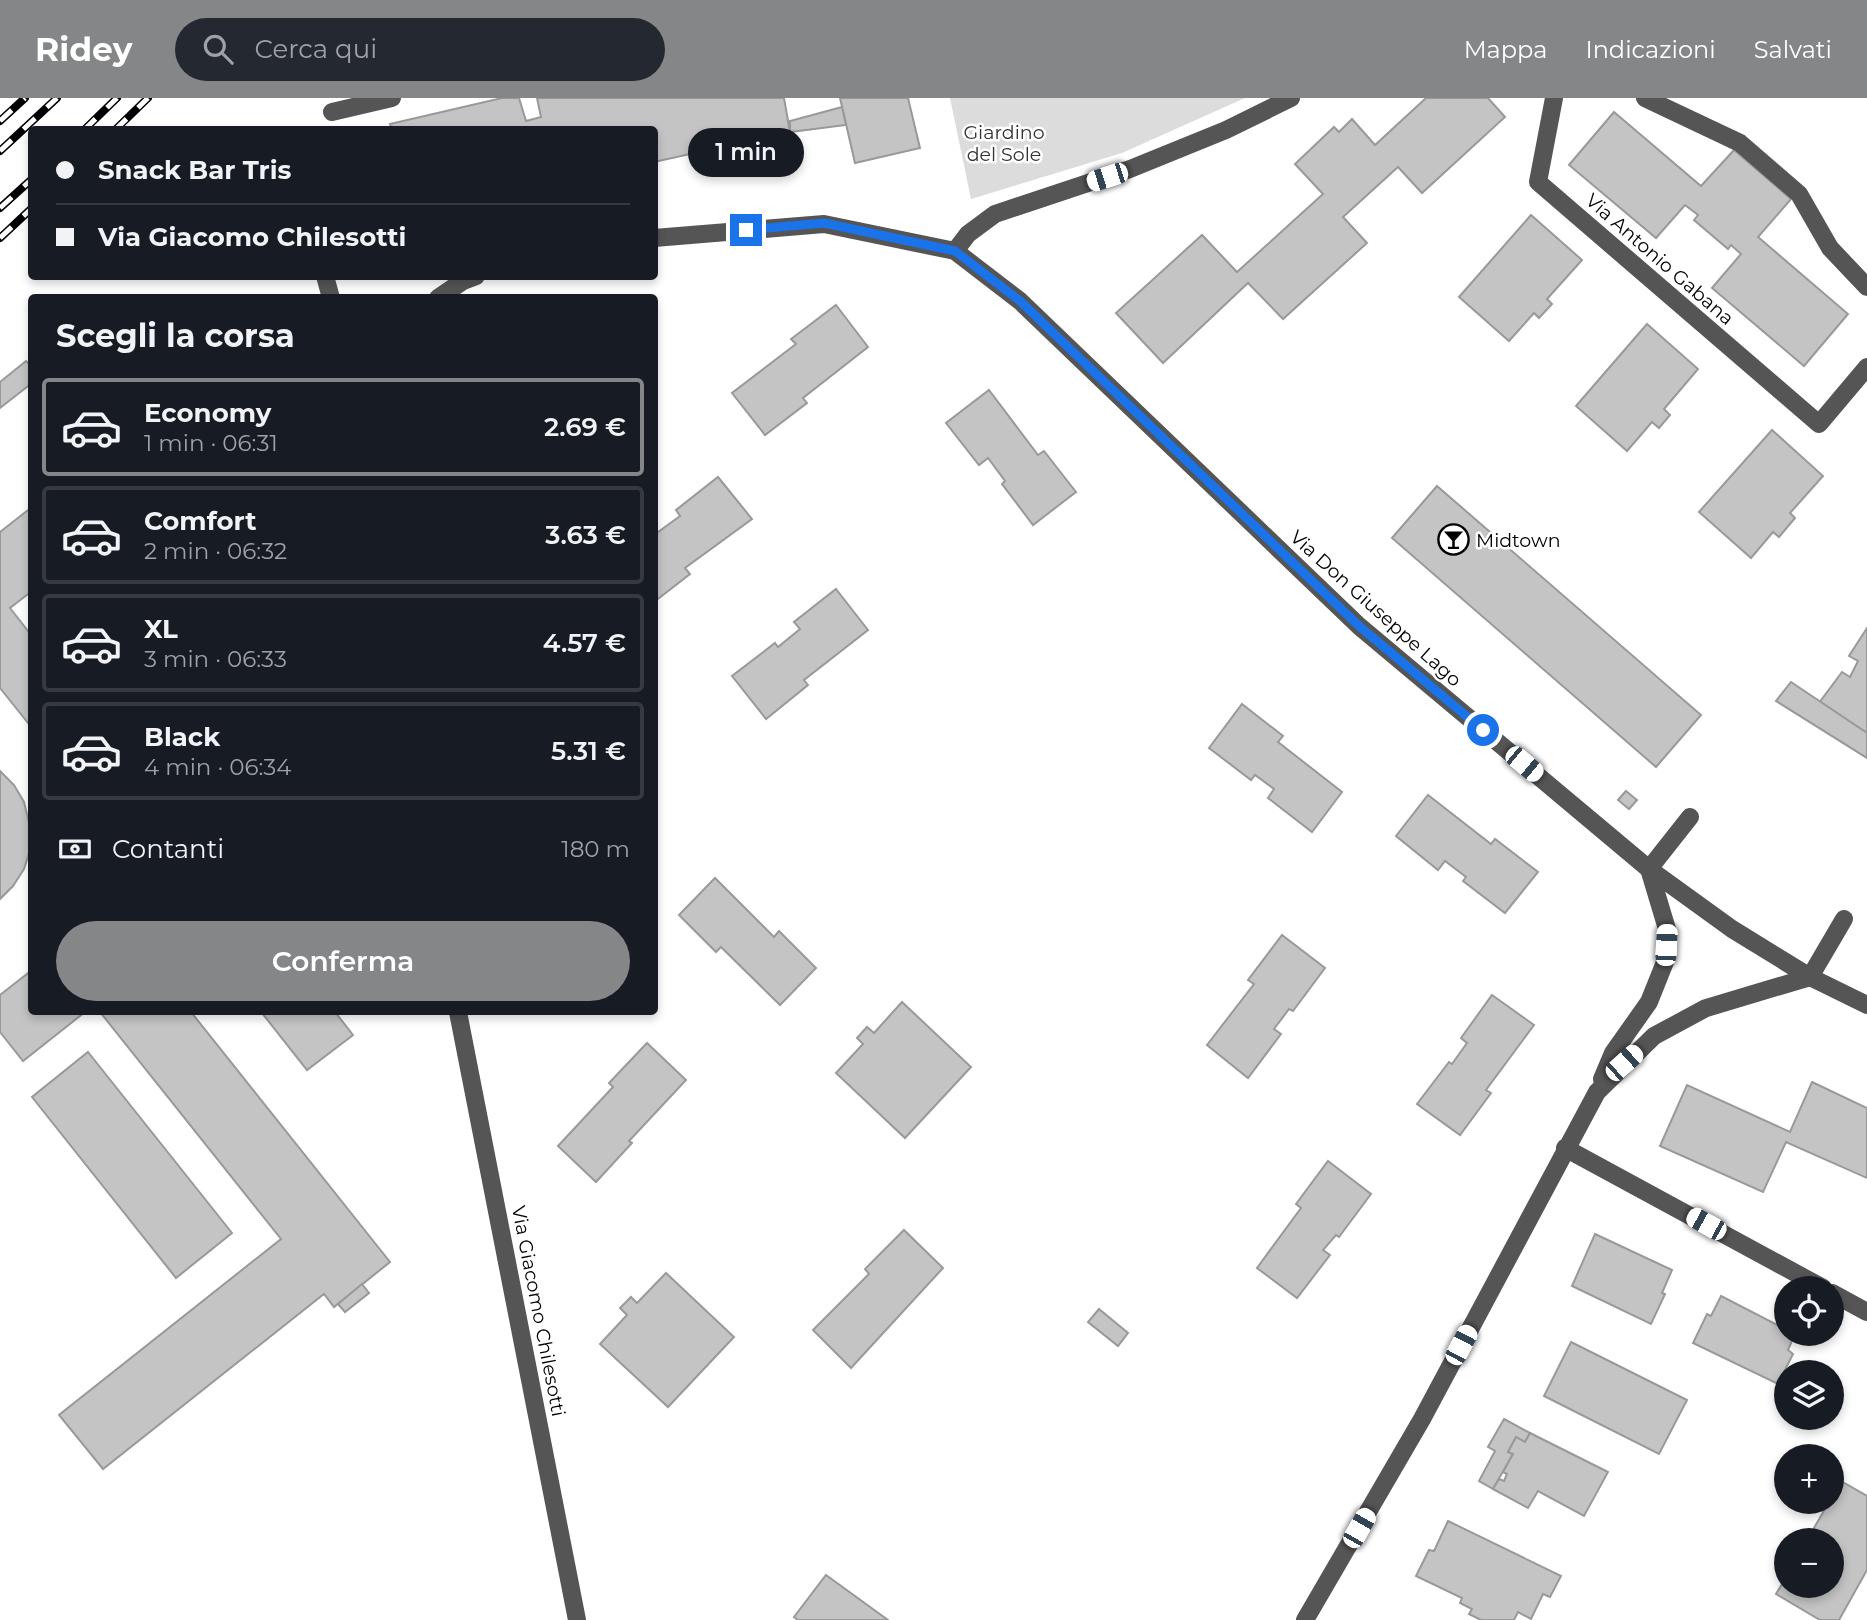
<!DOCTYPE html>
<html lang="it">
<head>
<meta charset="utf-8">
<style>
  body { margin:0; font-family:Montserrat,sans-serif; background:#242831; color:#f1f3f6; height:100vh; display:flex; flex-direction:column; font-size:26px; white-space:nowrap }
  * { box-sizing:border-box; margin:0 }
  p { font-size:23px; color:#9ea1a6 }
  .icon { flex:none; width:38px; height:38px; fill:none; stroke:currentColor; stroke-width:2; stroke-linecap:round; stroke-linejoin:round }
  .map { position:relative; flex:1; overflow:hidden }
  .details { position:absolute; left:28px; top:196px; width:630px; height:721px; display:flex; flex-direction:column; background:#171b24; border-radius:7px; box-shadow:0 4px 10px #0003 }
  .details>* { flex:none }
  .banner { position:absolute; left:28px; top:28px; width:630px; height:154px; border-radius:7px; box-shadow:0 4px 10px #0003; display:grid; align-content:center; height:154px; padding:0 28px; background:#171b24 }
  .buttons { position:absolute; left:1774px; top:1178px; display:grid; gap:14px }
  .buttons a { display:grid; place-items:center; width:70px; height:70px; border-radius:50%; background:#171b24; box-shadow:0 4px 10px #0003; font-size:35px }
  .end { position:absolute; width:32px; height:32px; margin:-16px; border:9px solid #1a73e8; background:#fff; box-shadow:0 0 0 4px #fff }
  .from { border-radius:50% }
  .bubble { position:absolute; height:49px; border-radius:24px; background:#171b24; box-shadow:0 4px 10px #0003; font-size:23px; font-weight:600; line-height:49px; text-align:center }
  .car { position:absolute; width:21px; height:42px; margin:-21px -10px; border-radius:9px; box-shadow:0 0 5px 2px #0007; background:linear-gradient(#fff 24%,#345 0 40%,#fff 0 76%,#345 0 86%,#fff 0) }
  .banner b { display:flex; align-items:center; gap:24px; height:66px; font-size:26px }
  .banner b+b { border-top:2px solid #363941 }
  .banner i { width:18px; height:18px; background:#f1f3f6 }
  ul { padding:0; list-style:none }
  li { display:flex; align-items:center; gap:21px; height:98px; margin:0 14px 10px; padding:0 14px; border:4px solid #363941; border-radius:7px }
  li div { flex:1 }
  li b { display:block; font-size:26px }
  li em { font-style:normal; font-weight:600 }
  li.selected { border-color:#858687 }
  li>.icon { width:63px; height:63px; stroke-width:1.5 }
  h2 { padding:0 28px; font-size:32px; line-height:84px }
  .pay { display:flex; align-items:center; gap:18px; height:77px; padding:0 28px; font-size:26px }
  .pay p { margin-inline-start:auto }
  .primary-button { display:flex; gap:14px; margin-top:auto; padding:14px 28px }
  .primary-button a { flex:1; height:80px; border-radius:42px; background:#858687; color:#fff; font-size:28px; font-weight:600; line-height:80px; text-align:center }
  header { display:flex; align-items:center; gap:42px; box-sizing:border-box; height:98px; padding:0 35px; background:#858687; color:#fff }
  header strong { font-size:33px }
  nav { display:flex; gap:38px; margin-inline-start:auto; font-size:24px }
  .search { width:490px; height:63px; background:#242831; display:flex; align-items:center; gap:18px; box-sizing:border-box; padding:0 24px; border-radius:38px; color:#9ea1a6; font-size:26px }
  .map>svg:first-child { display:block }
  .green { fill:#dcdcdc }
  .building { fill:#c4c4c4; stroke:#999; stroke-width:2 }
  .lines { fill:none; stroke-linecap:round; stroke-linejoin:round }
  .minor { stroke:#555; stroke-width:18 }
  .rail-casing { stroke:#000; stroke-width:8 }
  .rail { stroke:#fff; stroke-width:5; stroke-dasharray:16; stroke-linecap:butt }
  .route { stroke:#1a73e8; stroke-width:9 }
  .labels { text-anchor:middle; stroke-width:5; stroke-linejoin:round; paint-order:stroke }
  .park-label { font-size:19px; fill:#333; stroke:#fff }
  .street-label { font-size:19px; fill:#000; stroke:#fff }
  .poi-label { font-size:19px; fill:#000; stroke:#fff; text-anchor:start }
</style>
</head>
<body>
<header>
<strong>Ridey</strong>
<div class="search"><svg class="icon" aria-label="search" viewBox="0 0 24 24"><circle cx="10" cy="10" r="6"/><path d="M15 15l6 6"/></svg>Cerca qui</div>
<nav><a>Mappa</a><a>Indicazioni</a><a>Salvati</a></nav>
</header>
<div class="map">
<svg width="1867" height="1522" viewBox="0 0 1867 1522">
  <rect width="100%" height="100%" fill="#fff"/>
  <path class="green" d="M 950,0 L 1245,0 L 1122,55 L 971,101 Z"/>
  <g class="building">
    <path d="M 502,0 L 519,0 L 526,23 L 541,19 L 537,0 L 784,0 L 790,34 L 654,64 L 654,32 L 392,32 L 390,26 Z"/>
    <path d="M 840,0 L 908,0 L 920,50 L 855,65 Z"/>
    <path d="M 1426,0 L 1488,0 L 1505,19 L 1422,95 L 1398,69 L 1343,119 L 1367,145 L 1283,221 L 1248,185 L 1163,265 L 1116,215 L 1202,137 L 1237,174 L 1323,96 L 1295,66 L 1334,29 L 1339,34 L 1352,21 L 1375,47 Z"/>
    <path d="M 842,9 L 846,27 L 790,34 L 790,23 Z"/>
    <path d="M 1614,14 L 1701,88 L 1734,52 L 1791,101 L 1758,139 L 1848,216 L 1804,268 L 1712,190 L 1741,156 L 1731,147 L 1728,151 L 1694,122 L 1698,117 L 1685,107 L 1656,140 L 1569,67 Z"/>
    <path d="M 1531,117 L 1582,162 L 1547,201 L 1552,206 L 1539,220 L 1534,215 L 1509,243 L 1459,199 Z"/>
    <path d="M 836,207 L 868,249 L 803,300 L 807,305 L 765,337 L 732,295 L 796,246 L 791,241 Z"/>
    <path d="M 1647,226 L 1698,271 L 1664,311 L 1670,317 L 1659,330 L 1652,324 L 1627,353 L 1576,308 Z"/>
    <path d="M 26,263 L 32,269 L 32,285 L 0,310 L 0,284 Z"/>
    <path d="M 989,292 L 1038,357 L 1044,353 L 1076,394 L 1033,427 L 1002,386 L 1005,383 L 988,360 L 979,367 L 946,325 Z"/>
    <path d="M 1772,332 L 1823,378 L 1790,415 L 1795,420 L 1779,439 L 1773,434 L 1751,460 L 1699,414 Z"/>
    <path d="M 718,379 L 752,421 L 685,470 L 690,476 L 654,504 L 654,437 L 680,418 L 676,412 Z"/>
    <path d="M 1437,388 L 1701,617 L 1656,669 L 1392,440 Z"/>
    <path d="M 32,409 L 32,493 L 10,510 L 32,538 L 32,630 L 0,590 L 0,434 Z"/>
    <path d="M 836,491 L 868,532 L 804,582 L 808,587 L 766,621 L 732,578 L 775,545 L 778,549 L 800,531 L 794,524 Z"/>
    <path d="M 1867,530 L 1867,635 L 1819,605 L 1842,574 L 1850,579 L 1858,563 L 1849,558 Z"/>
    <path d="M 1791,584 L 1867,635 L 1867,660 L 1776,603 Z"/>
    <path d="M 1242,606 L 1283,638 L 1278,644 L 1342,694 L 1312,734 L 1268,700 L 1274,691 L 1255,677 L 1251,682 L 1209,650 Z"/>
    <path d="M 0,673 L 14,687 L 24,704 L 31,733 L 30,752 L 24,771 L 13,788 L 0,801 Z"/>
    <path d="M 1626,693 L 1637,702 L 1629,711 L 1618,702 Z"/>
    <path d="M 1428,697 L 1491,746 L 1495,741 L 1538,774 L 1505,815 L 1463,783 L 1466,779 L 1445,763 L 1438,772 L 1396,738 Z"/>
    <path d="M 715,780 L 774,839 L 779,833 L 816,870 L 780,907 L 721,849 L 716,854 L 679,817 Z"/>
    <path d="M 1282,837 L 1325,870 L 1293,913 L 1289,911 L 1274,931 L 1281,936 L 1248,980 L 1207,947 L 1254,886 L 1248,882 Z"/>
    <path d="M 32,872 L 32,914 L 85,914 L 23,963 L 0,934 L 0,897 Z"/>
    <path d="M 1492,897 L 1534,927 L 1486,992 L 1491,995 L 1460,1037 L 1417,1006 L 1449,964 L 1452,966 L 1467,945 L 1461,940 Z"/>
    <path d="M 902,904 L 971,969 L 905,1040 L 836,975 L 863,946 L 857,940 L 867,929 L 874,935 Z"/>
    <path d="M 100,914 L 191,914 L 390,1164 L 334,1209 L 324,1196 L 103,1371 L 59,1317 L 281,1141 Z"/>
    <path d="M 264,914 L 335,914 L 353,937 L 307,972 L 262,915 Z"/>
    <path d="M 647,945 L 686,982 L 629,1043 L 632,1045 L 596,1084 L 558,1048 L 613,989 L 609,985 Z"/>
    <path d="M 88,954 L 232,1135 L 176,1180 L 32,999 Z"/>
    <path d="M 1812,984 L 1867,1010 L 1867,1080 L 1786,1044 L 1763,1094 L 1660,1048 L 1687,987 L 1790,1034 Z"/>
    <path d="M 1328,1063 L 1371,1096 L 1339,1139 L 1336,1137 L 1323,1152 L 1330,1157 L 1297,1200 L 1257,1170 L 1301,1110 L 1296,1106 Z"/>
    <path d="M 904,1132 L 943,1170 L 851,1270 L 813,1232 L 869,1176 L 865,1171 Z"/>
    <path d="M 1595,1136 L 1672,1172 L 1662,1195 L 1665,1196 L 1651,1226 L 1572,1188 Z"/>
    <path d="M 666,1175 L 734,1239 L 668,1309 L 600,1246 L 627,1217 L 620,1210 L 631,1199 L 637,1205 Z"/>
    <path d="M 362,1186 L 369,1195 L 345,1214 L 338,1206 Z"/>
    <path d="M 1721,1198 L 1787,1232 L 1787,1236 L 1795,1236 L 1788,1252 L 1793,1256 L 1778,1286 L 1693,1245 L 1707,1216 L 1711,1218 Z"/>
    <path d="M 1099,1211 L 1128,1235 L 1118,1248 L 1088,1224 Z"/>
    <path d="M 1571,1244 L 1687,1302 L 1659,1356 L 1544,1298 Z"/>
    <path d="M 1504,1321 L 1530,1335 L 1525,1344 L 1516,1339 L 1508,1354 L 1513,1356 L 1493,1391 L 1479,1383 L 1495,1353 L 1488,1349 Z"/>
    <path d="M 1530,1335 L 1608,1374 L 1584,1418 L 1538,1393 L 1528,1410 L 1493,1391 L 1499,1381 L 1504,1383 L 1507,1376 L 1503,1374 L 1513,1356 L 1508,1354 L 1516,1339 L 1525,1344 Z"/>
    <path d="M 1841,1383 L 1867,1398 L 1867,1472 L 1839,1522 L 1820,1522 L 1776,1496 L 1787,1478 L 1787,1488 L 1832,1488 L 1832,1442 L 1807,1442 L 1829,1404 L 1832,1404 L 1832,1398 Z"/>
    <path d="M 1448,1423 L 1561,1478 L 1550,1499 L 1543,1496 L 1531,1521 L 1518,1514 L 1514,1522 L 1481,1522 L 1469,1516 L 1472,1511 L 1460,1505 L 1462,1500 L 1416,1478 L 1429,1452 L 1434,1453 Z"/>
    <path d="M 826,1477 L 888,1522 L 798,1522 L 794,1519 Z"/>
  </g>
  <g class="lines">
    <g class="minor">
      <path d="M 1554,0 L 1538,84 L 1819,326 L 1867,269"/>
      <path d="M 1645,0 L 1740,45 L 1799,96 L 1830,150 L 1867,189"/>
      <path d="M 332,14 L 392,0"/>
      <path d="M 654,140 L 824,126 L 955,153 L 1020,203 L 1359,528 L 1649,771 L 1732,831 L 1810,879 L 1867,907"/>
      <path d="M 955,153 L 968,136 L 995,116 L 1130,71 L 1226,32 L 1291,0"/>
      <path d="M 325,178 L 331,200"/>
      <path d="M 438,200 L 463,183 L 476,178"/>
      <path d="M 458,914 L 577,1522"/>
      <path d="M 1602,981 L 1613,955 L 1649,904 L 1665,864 L 1667,831 L 1649,771 L 1690,719"/>
      <path d="M 1565,1050 L 1823,1190"/>
      <path d="M 1832,1195 L 1867,1214"/>
      <path d="M 1305,1522 L 1422,1321 L 1597,994 L 1654,938 L 1706,910 L 1810,879 L 1844,821"/>
    </g>
    <defs>
      <g id="rail">
        <path d="M 0,23 L 25,0"/>
        <path d="M 84,32 L 117,0"/>
        <path d="M 115,32 L 148,0"/>
        <path d="M 0,53 L 57,0"/>
        <path d="M 0,110 L 32,81"/>
        <path d="M 0,140 L 32,110"/>
      </g>
    </defs>
    <use href="#rail" class="rail-casing"/>
    <use href="#rail" class="rail"/>
  </g>
  <g class="lines">
    <path class="route" d="M 746,132 L 824,125 L 955,153 L 1020,203 L 1359,528 L 1483,632"/>
  </g>
  <defs>
    <symbol id="bar-ring" viewBox="-11 -11 22 22"><circle r="9.5" fill="#fff" stroke="#000" stroke-width="1.5"/><path d="M-6-5H6L.8 .8V4.5H3.5V6h-7V4.5H-.8V.8Z" fill="#000"/></symbol>
  </defs>
  <g fill-rule="evenodd">
    <use href="#bar-ring" x="1436" y="424" width="35" height="35"/>
  </g>
  <g class="labels">
    <g class="park-label">
      <text x="1004" y="41">Giardino<tspan x="1004" dy="22">del Sole</tspan></text>
    </g>
    <g class="street-label">
      <text transform="translate(1660 161) rotate(41)" y="7">Via Antonio Gabana</text>
      <text transform="translate(1376 510) rotate(42)" y="7">Via Don Giuseppe Lago</text>
      <text transform="translate(539 1213) rotate(79)" y="7">Via Giacomo Chilesotti</text>
    </g>
    <g class="poi-label">
      <text x="1476" y="449">Midtown</text>
    </g>
  </g>
</svg>
<div class="buttons">
<a><svg class="icon" aria-label="locate" viewBox="0 0 24 24"><circle cx="12" cy="12" r="6"/><path d="M12 2v4M12 18v4M2 12h4M18 12h4"/></svg></a>
<a><svg class="icon" aria-label="layers" viewBox="0 0 24 24"><path d="M12 4l9 5-9 5-9-5zM3 14l9 5 9-5"/></svg></a>
<a>+</a>
<a>−</a>
</div>
<i class="end from" style="left:1483px;top:632px"></i>
<i class="end" style="left:746px;top:132px"></i>
<div class="bubble" style="left:688px;top:30px;width:116px">1 min</div>
<i class="car" style="left:1107px;top:79px;rotate:252deg"></i>
<i class="car" style="left:1524px;top:666px;rotate:130deg"></i>
<i class="car" style="left:1666px;top:847px;rotate:3deg"></i>
<i class="car" style="left:1624px;top:965px;rotate:48deg"></i>
<i class="car" style="left:1706px;top:1126px;rotate:299deg"></i>
<i class="car" style="left:1461px;top:1247px;rotate:28deg"></i>
<i class="car" style="left:1359px;top:1430px;rotate:30deg"></i>
<div class="banner">
<b><i class="from"></i>Snack Bar Tris</b>
<b><i></i>Via Giacomo Chilesotti</b>
</div>
<section class="details">
<h2>Scegli la corsa</h2>
<ul>
<li class="selected"><svg class="icon" aria-label="car" viewBox="0 0 24 24"><path d="M5 17H2v-5l4-1 3-4h7l3 4 3 1v5h-3M9 17h6M6 11h13"/><circle cx="7" cy="17" r="2"/><circle cx="17" cy="17" r="2"/></svg><div><b>Economy</b><p>1 min · 06:31</p></div><em>2.69 €</em></li>
<li><svg class="icon" aria-label="car" viewBox="0 0 24 24"><path d="M5 17H2v-5l4-1 3-4h7l3 4 3 1v5h-3M9 17h6M6 11h13"/><circle cx="7" cy="17" r="2"/><circle cx="17" cy="17" r="2"/></svg><div><b>Comfort</b><p>2 min · 06:32</p></div><em>3.63 €</em></li>
<li><svg class="icon" aria-label="car" viewBox="0 0 24 24"><path d="M5 17H2v-5l4-1 3-4h7l3 4 3 1v5h-3M9 17h6M6 11h13"/><circle cx="7" cy="17" r="2"/><circle cx="17" cy="17" r="2"/></svg><div><b>XL</b><p>3 min · 06:33</p></div><em>4.57 €</em></li>
<li><svg class="icon" aria-label="car" viewBox="0 0 24 24"><path d="M5 17H2v-5l4-1 3-4h7l3 4 3 1v5h-3M9 17h6M6 11h13"/><circle cx="7" cy="17" r="2"/><circle cx="17" cy="17" r="2"/></svg><div><b>Black</b><p>4 min · 06:34</p></div><em>5.31 €</em></li>
</ul>
<div class="pay"><svg class="icon" aria-label="cash" viewBox="0 0 24 24"><path d="M3 7h18v10H3z"/><circle cx="12" cy="12" r="2"/></svg>Contanti<p>180 m</p></div>
<div class="primary-button"><a>Conferma</a></div>
</section>
</div>
</body>
</html>
